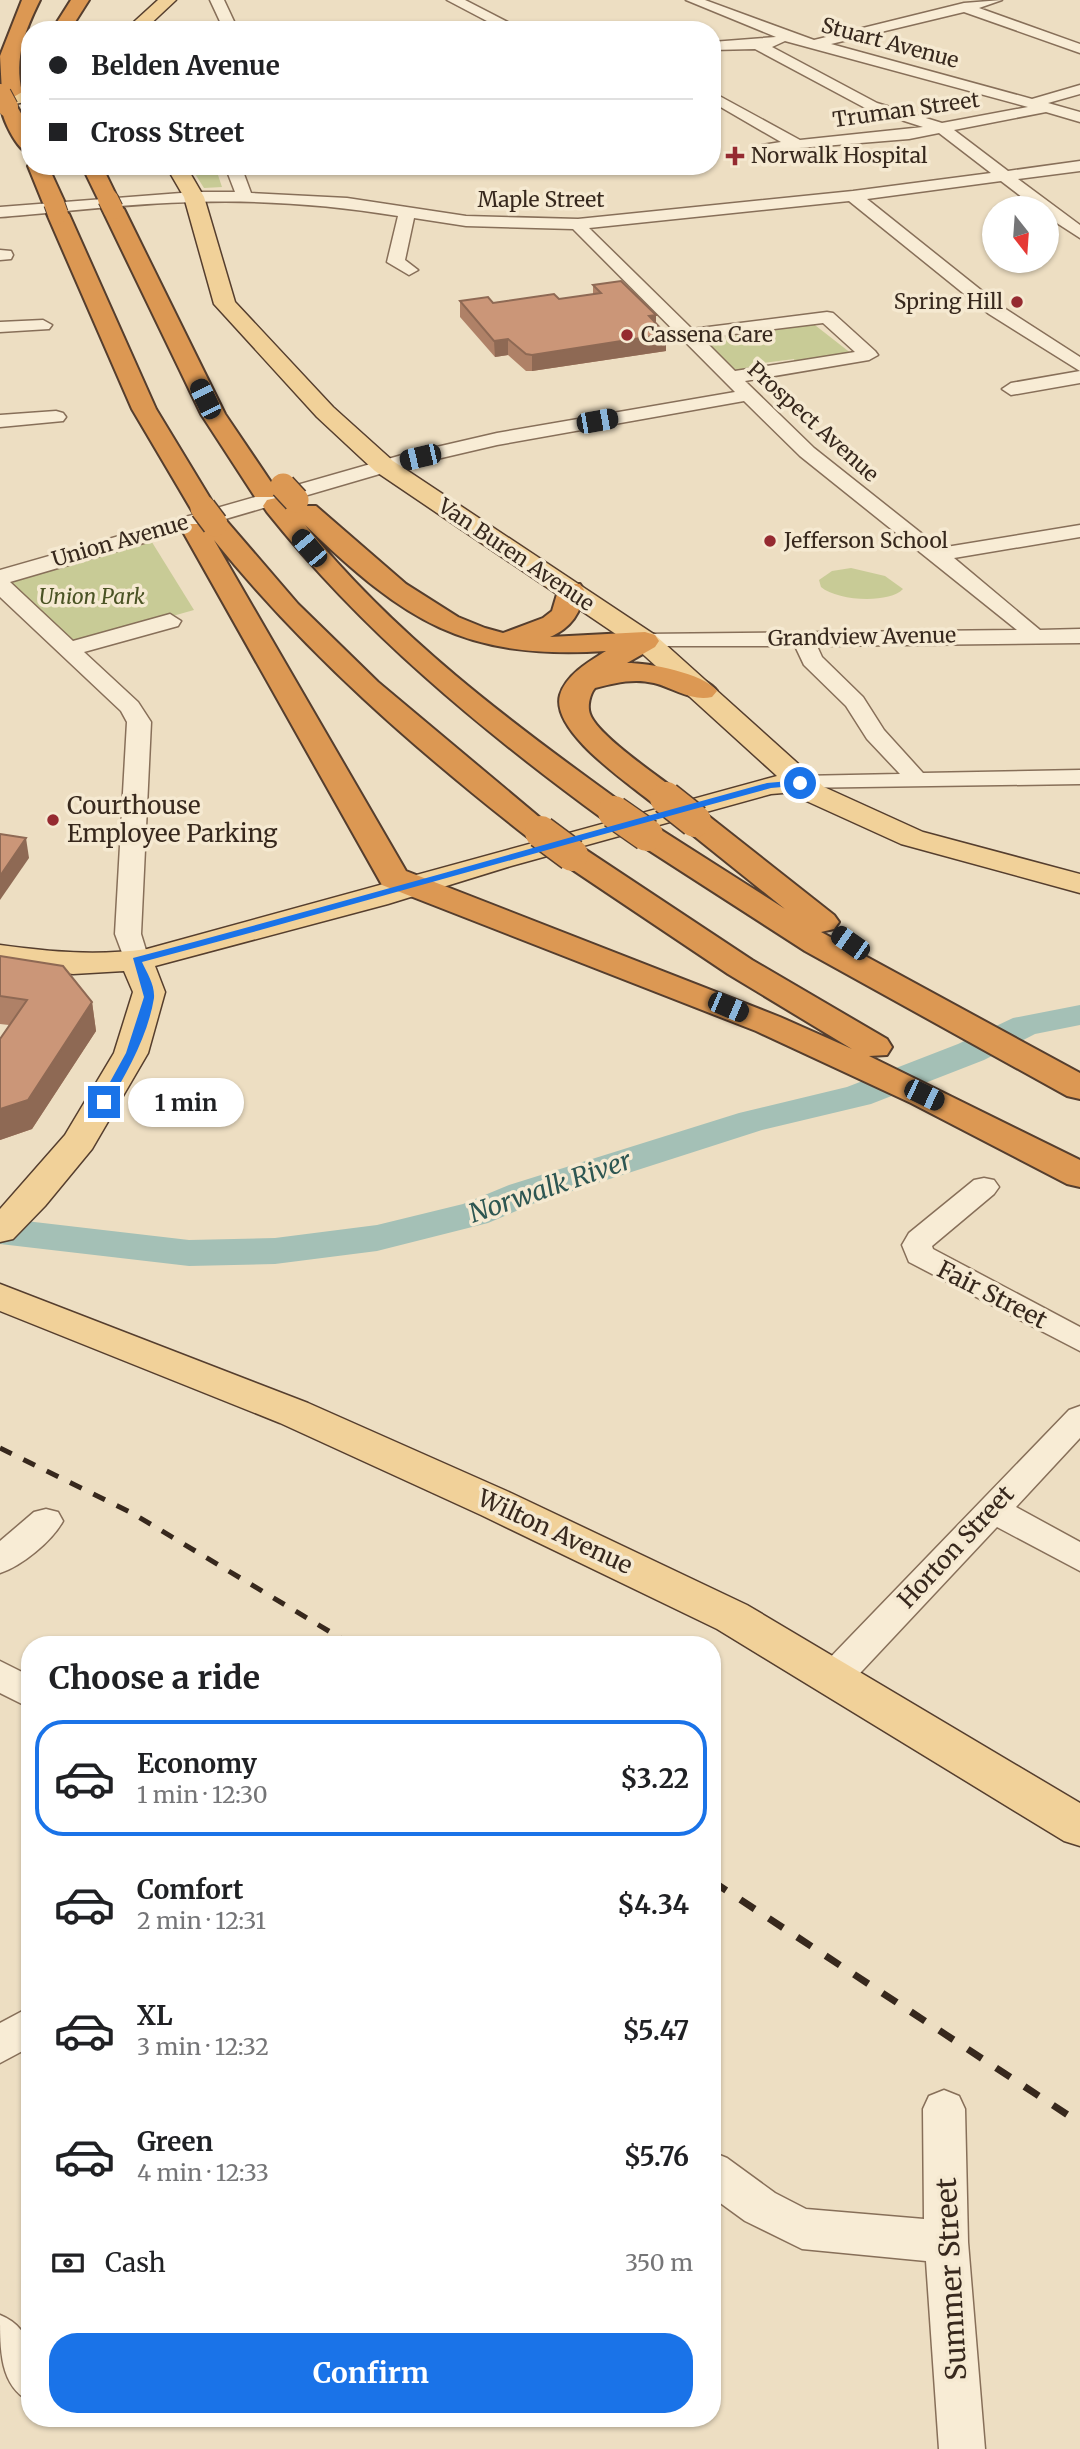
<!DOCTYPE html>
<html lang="en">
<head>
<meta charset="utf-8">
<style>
  body { margin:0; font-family:Merriweather,serif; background:#f6f6f6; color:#202124; height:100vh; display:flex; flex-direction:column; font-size:26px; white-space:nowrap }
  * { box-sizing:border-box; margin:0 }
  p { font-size:23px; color:#757577 }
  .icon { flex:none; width:38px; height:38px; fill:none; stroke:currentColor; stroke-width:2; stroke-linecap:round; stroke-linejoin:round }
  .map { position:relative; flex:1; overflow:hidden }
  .panel { position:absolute; left:21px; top:1636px; width:700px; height:791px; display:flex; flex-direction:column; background:#fff; border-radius:28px; box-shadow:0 2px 5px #0004 }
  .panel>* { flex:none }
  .hud { position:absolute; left:21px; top:21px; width:700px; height:154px; border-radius:28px; box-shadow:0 2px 5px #0004; display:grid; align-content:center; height:154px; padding:0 28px; background:#fff }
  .needle { width:46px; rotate:163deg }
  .buttons { position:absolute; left:982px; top:196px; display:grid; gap:14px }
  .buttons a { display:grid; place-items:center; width:77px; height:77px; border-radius:50%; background:#fff; box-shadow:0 2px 5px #0004; font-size:35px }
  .end { position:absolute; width:32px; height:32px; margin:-16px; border:9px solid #1a73e8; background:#fff; box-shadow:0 0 0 4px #fff }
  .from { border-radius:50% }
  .bubble { position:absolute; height:49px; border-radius:24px; background:#fff; box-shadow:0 2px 5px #0004; font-size:23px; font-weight:700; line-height:49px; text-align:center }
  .car { position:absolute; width:21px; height:42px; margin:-21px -10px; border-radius:9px; box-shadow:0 0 5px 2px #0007; background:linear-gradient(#222 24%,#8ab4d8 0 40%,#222 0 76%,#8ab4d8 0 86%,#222 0) }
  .hud b { display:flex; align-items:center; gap:24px; height:66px; font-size:26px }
  .hud b+b { border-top:2px solid #e0e0e0 }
  .hud i { width:18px; height:18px; background:#202124 }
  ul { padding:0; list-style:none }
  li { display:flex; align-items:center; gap:21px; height:116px; margin:0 14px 10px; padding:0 14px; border:4px solid transparent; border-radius:28px }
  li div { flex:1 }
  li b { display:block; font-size:26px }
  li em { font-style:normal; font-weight:700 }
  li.selected { border-color:#1a73e8 }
  li>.icon { width:63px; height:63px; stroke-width:1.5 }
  h2 { padding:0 28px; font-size:32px; line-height:84px }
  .pay { display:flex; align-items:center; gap:18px; height:77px; padding:0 28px; font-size:26px }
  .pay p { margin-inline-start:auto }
  .button { display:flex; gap:14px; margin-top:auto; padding:14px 28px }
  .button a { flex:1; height:80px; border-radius:28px; background:#1a73e8; color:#fff; font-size:28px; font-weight:700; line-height:80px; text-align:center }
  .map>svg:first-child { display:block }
  .green { fill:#c8cb96 }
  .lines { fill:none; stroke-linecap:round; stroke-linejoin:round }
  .river { fill:#a4c0b6; fill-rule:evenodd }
  .minor-casing { stroke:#876f59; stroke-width:3 }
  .major-casing { stroke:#553e2e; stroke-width:3 }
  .highway-casing { stroke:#553e2e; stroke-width:4 }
  .minor { fill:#f8ecd5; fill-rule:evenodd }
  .major { fill:#f1d199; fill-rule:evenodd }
  .highway { fill:#dc9853; fill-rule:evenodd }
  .rail-far1 { stroke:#37281d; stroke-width:5; stroke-dasharray:13 13; stroke-linecap:butt }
  .rail { stroke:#37281d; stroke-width:7; stroke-dasharray:17 17; stroke-linecap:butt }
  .highway-bridge-far2-casing { stroke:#553e2e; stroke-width:22; stroke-linecap:butt }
  .highway-bridge-far1-casing { stroke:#553e2e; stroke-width:28; stroke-linecap:butt }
  .highway-bridge-casing { stroke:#553e2e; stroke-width:35; stroke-linecap:butt }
  .highway-bridge-far2 { stroke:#dc9853; stroke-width:20 }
  .highway-bridge-far1 { stroke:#dc9853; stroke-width:25 }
  .highway-bridge { stroke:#dc9853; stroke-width:32 }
  .wall { fill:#af8167 }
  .shaded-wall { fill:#8e6954 }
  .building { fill:#cb9678; stroke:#8e6954; stroke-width:2 }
  .route { fill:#1a73e8 }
  .poi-dot { fill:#952a30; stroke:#f5e9d1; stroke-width:2.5 }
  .labels { text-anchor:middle; stroke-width:7; stroke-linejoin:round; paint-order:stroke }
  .far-street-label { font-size:21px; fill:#37281d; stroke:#f5e9d1 }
  .far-poi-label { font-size:21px; fill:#37281d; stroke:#f5e9d1; text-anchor:start }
  .far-park-label { font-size:21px; font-style:italic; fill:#4a5324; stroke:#f5e9d1 }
  .poi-label { font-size:24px; fill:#37281d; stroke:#f5e9d1; text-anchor:start }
  .street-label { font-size:24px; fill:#37281d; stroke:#f5e9d1 }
  .water-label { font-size:26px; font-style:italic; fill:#2d5652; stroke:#f5e9d1 }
  .near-street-label { font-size:28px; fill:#37281d; stroke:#f5e9d1 }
</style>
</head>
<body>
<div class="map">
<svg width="1080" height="2449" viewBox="0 0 1080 2449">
  <rect width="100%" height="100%" fill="#eddec2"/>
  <g class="green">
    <path d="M 190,166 L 215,166 L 222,187 L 204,188 Z"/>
    <path d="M 811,322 L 852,354 L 795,364 L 794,359 L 763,363 L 760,369 L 739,373 L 700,336 L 724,332 L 726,337 L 755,333 L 758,328 Z"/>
    <path d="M 150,539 L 194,610 L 87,640 L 70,639 L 9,582 Z"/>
    <path d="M 851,568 L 885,576 L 903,589 C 889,604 837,601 821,587 L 819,580 L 832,571 Z"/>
  </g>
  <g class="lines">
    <path class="river" d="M 1080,1005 L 1080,1025 L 1035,1034 L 984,1060 L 871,1104 L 762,1130 L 535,1203 L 488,1223 L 377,1251 L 275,1264 L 189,1266 L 0,1244 L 0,1218 L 189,1240 L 275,1238 L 377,1225 L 463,1204 L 509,1185 L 739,1113 L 847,1087 L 958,1044 L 1013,1018 Z"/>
    <defs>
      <g id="minor">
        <path d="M 210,0 L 224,0 L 238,30 L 224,30 Z"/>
        <path d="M 447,0 L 465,0 L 523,30 L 504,30 Z"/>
        <path d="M 686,0 L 705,0 L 814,40 L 964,3 L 1002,0 L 979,8 L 1080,44 L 1080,53 L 964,12 L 831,44 L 1032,99 L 1080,85 L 1080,94 L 1048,103 L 1080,112 L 1080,122 L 1046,112 L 954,130 L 1008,171 L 1080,161 L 1080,171 L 1018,179 L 1080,225 L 1080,238 L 1046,216 L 1046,208 L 1036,208 L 1001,181 L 867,199 L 1001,306 L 1080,357 L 1080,371 L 989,314 L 849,201 L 589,228 L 692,329 L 827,312 L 833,313 L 875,351 L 878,355 L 869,360 L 745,381 L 814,448 L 940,548 L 1080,525 L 1080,537 L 954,558 L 1040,630 L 1080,629 L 1080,643 L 817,646 L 822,657 L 863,697 L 884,730 L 923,773 L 1080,770 L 1080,784 L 792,788 L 788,783 L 792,778 L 800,776 L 900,774 L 867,739 L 846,706 L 804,665 L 795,646 L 637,646 L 634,641 L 645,634 L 1017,630 L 800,456 L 744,401 L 497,445 L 407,466 L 10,582 L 73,641 L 170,614 L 181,621 L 178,626 L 84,652 L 138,702 L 151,722 L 141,934 L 149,960 L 145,966 L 127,966 L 115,934 L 127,722 L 121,711 L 0,597 L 0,570 L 402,455 L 497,433 L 735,392 L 573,229 L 466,226 L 414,218 L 405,260 L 418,270 L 409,275 L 387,262 L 398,216 C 331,205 264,200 196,202 C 131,203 65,212 0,217 L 0,207 L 194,192 L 235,192 L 225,166 L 241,166 L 251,193 L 347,198 L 466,216 L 578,219 L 853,191 L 991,173 L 939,133 L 909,139 L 762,151 L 762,145 L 781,142 L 712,102 L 712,92 L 800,140 L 923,127 L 867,109 L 755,49 L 712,50 L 712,42 L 776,37 ZM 785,41 L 1028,107 L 942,123 L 877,103 L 772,47 ZM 823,323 L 855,352 L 735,371 L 702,338 Z"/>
        <path d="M 0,250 L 11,251 L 13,255 L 11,259 L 0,260 Z"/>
        <path d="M 43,320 L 52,325 L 49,329 L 0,332 L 0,322 Z"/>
        <path d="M 1080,371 L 1080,383 L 1011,395 L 1002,389 L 1011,383 Z"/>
        <path d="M 56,411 L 63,413 L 66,417 L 63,421 L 0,427 L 0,415 Z"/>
        <path d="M 984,1178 L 994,1180 L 999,1187 L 994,1194 L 932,1246 L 933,1249 L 1080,1327 L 1080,1351 L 909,1262 L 902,1245 L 909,1233 L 974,1180 Z"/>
        <path d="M 1080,1406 L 1080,1438 L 1016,1507 L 1080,1542 L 1080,1571 L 997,1527 L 847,1687 L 834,1691 L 821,1687 L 816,1677 L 821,1667 L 1069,1410 Z"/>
        <path d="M 46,1509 L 58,1512 L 63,1521 C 52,1541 22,1566 0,1573 L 0,1541 L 34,1512 Z"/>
        <path d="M 0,1661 L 30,1676 L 30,1708 L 0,1693 Z"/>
        <path d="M 30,2007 L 30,2047 L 0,2063 L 0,2023 Z"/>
        <path d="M 944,2090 L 959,2096 L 965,2109 L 968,2242 L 985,2449 L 939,2449 L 926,2261 L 802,2249 L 745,2221 L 712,2197 L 712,2152 L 727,2158 L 775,2193 L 806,2209 L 924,2219 L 923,2109 L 929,2096 Z"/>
        <path d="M 0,2315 C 37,2330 34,2367 29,2401 C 0,2385 0,2351 0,2315 Z"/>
      </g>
      <g id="major">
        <path d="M 158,0 L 176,0 L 144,30 L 125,30 Z"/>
        <path d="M 30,90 L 30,101 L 0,107 L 0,95 Z"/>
        <path d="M 166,166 L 186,166 L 204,197 L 235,302 L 333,407 L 393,461 L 655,635 L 824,787 L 923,832 L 1080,874 L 1080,893 L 901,844 L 802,799 L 795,792 L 771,794 L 511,866 L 388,904 L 155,966 L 165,992 L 148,1053 L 92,1149 L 45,1206 L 13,1239 L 0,1242 L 0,1209 L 65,1135 L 114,1053 L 133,992 L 124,971 L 73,974 L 0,965 L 0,945 C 51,952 96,956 147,949 L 777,776 L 635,647 L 375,471 L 317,417 L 214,304 L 184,197 Z"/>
        <path d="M 0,1284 L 308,1403 L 511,1493 L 747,1605 L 1080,1803 L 1080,1846 L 1064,1841 L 717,1629 L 481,1515 L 280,1423 L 0,1311 Z"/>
      </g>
      <g id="highway">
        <path d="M 22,0 L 40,0 C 25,30 14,58 22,92 L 12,98 L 2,92 L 0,56 Z"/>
        <path d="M 71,0 L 89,0 L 70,30 L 52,30 Z"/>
        <path d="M 8,101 L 15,103 L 30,129 L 30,154 C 17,151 0,116 1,103 Z"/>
        <path d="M 30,163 L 30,166 L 48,166 L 65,203 L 59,208 L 69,214 L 156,409 L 216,508 L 212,514 L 194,514 L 132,409 L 47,214 L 53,209 L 43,203 L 28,166 Z"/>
        <path d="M 82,166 L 102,166 L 118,199 L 116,203 L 124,209 L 225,414 L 277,491 L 273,497 L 255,497 L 201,414 L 102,209 L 105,205 L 98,199 Z"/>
        <path d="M 276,498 L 285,500 L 294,511 L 298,506 L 316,506 L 406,584 L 458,617 L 485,628 L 503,633 L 543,618 L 552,611 L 560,584 L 580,584 L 584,590 C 582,612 571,628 550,637 L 645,632 L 655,635 L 659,641 L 655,647 L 627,663 C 648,663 704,673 717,691 L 712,697 C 692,702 674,688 654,683 C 633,678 615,683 595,688 C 590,694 587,706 590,714 C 597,735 658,776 677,791 L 682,798 L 677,805 L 666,807 L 655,805 C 630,784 550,732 560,695 C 566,675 588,662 606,651 C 463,660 405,621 305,525 C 395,636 510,722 625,805 L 630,812 L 625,819 L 614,821 L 603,819 C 479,728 363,632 267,512 L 263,506 L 267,500 Z"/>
        <path d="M 215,516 L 224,518 L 298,604 L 378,682 L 557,832 L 552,839 L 541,842 L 530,839 C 415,749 306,654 214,540 L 406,871 L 780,1017 L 852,1049 L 728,974 L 561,862 L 556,855 L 561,848 L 572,845 L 583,848 L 752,960 L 887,1039 L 892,1047 L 887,1055 L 869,1056 L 1080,1160 L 1080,1187 L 1067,1184 L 911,1103 L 756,1031 L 382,885 L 182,530 L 186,524 L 202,524 L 206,518 Z"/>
        <path d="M 695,812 L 706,814 L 834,915 L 839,922 L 834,929 L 821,932 L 1080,1073 L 1080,1099 L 1067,1096 L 805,951 L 636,842 L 631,835 L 636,828 L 647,825 L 658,828 L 785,909 L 684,828 L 679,821 L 684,814 Z"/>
      </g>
    </defs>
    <use href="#minor" class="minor-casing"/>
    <use href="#major" class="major-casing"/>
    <use href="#highway" class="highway-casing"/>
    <use href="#minor" class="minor"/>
    <use href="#major" class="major"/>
    <use href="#highway" class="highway"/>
    <path class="rail-far1" d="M 0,1448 L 132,1513 L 352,1645"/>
    <path class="rail" d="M 712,1881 L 1080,2123"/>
    <defs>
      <g id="highway-bridge-far2">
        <path d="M 1,94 L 8,107"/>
        <path d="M 108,199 L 113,209"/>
        <path d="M 54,203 L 58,214"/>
      </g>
      <g id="highway-bridge-far1">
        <path d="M 283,486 L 296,500"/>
        <path d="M 203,508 L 215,524"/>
      </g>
      <g id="highway-bridge">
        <path d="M 666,798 L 695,821"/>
        <path d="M 614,812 L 647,835"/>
        <path d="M 541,832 L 572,855"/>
      </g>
    </defs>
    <use href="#highway-bridge-far2" class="highway-bridge-far2-casing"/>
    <use href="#highway-bridge-far1" class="highway-bridge-far1-casing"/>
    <use href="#highway-bridge" class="highway-bridge-casing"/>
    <use href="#highway-bridge-far2" class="highway-bridge-far2"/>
    <use href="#highway-bridge-far1" class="highway-bridge-far1"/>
    <use href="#highway-bridge" class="highway-bridge"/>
  </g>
  <g class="wall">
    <path d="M 593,285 L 656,323 L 666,351 L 532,371 L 526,371 L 508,355 L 495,357 L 460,317 L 460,301 L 493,303 L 559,299 L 593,294 Z"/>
    <path d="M 0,956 L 92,1002 L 96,1031 L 32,1129 L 0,1140 L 0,1039 L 9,1025 L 0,1024 Z"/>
  </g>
  <g class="shaded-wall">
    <path d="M 656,315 L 656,331 L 649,316 Z"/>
    <path d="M 666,334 L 666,351 L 532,371 L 532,355 Z"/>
    <path d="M 508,339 L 508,355 L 495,357 L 494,341 Z"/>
    <path d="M 26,838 L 29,858 L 0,900 L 0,876 Z"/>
    <path d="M 92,1002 L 96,1031 L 32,1129 L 0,1140 L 0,1109 Z"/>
  </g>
  <g class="building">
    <path d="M 621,281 L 656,315 L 649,316 L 666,334 L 532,355 L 526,354 L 508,339 L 494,341 L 460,301 L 488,297 L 493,303 L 554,294 L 559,299 L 601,293 L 593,285 Z"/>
    <path d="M 0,834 L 26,838 L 0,876 Z"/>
    <path d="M 0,956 L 63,966 L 92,1002 L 28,1100 L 0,1109 L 0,1039 L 27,1000 L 0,996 Z"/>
  </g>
  <path class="route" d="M 800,780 L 804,785 L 771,788 C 561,845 352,906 142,962 C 147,973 155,985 154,998 C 148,1035 127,1073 108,1104 L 99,1102 L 126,1053 L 144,997 L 133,958 C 345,902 555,841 767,783 Z"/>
  <g class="poi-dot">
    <path d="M731.5 145.5h7v7h7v7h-7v7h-7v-7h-7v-7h7z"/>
    <circle cx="1017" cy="302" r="7"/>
    <circle cx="627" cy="335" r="7"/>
    <circle cx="770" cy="541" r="7"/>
    <circle cx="53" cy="820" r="7"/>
  </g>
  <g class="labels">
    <g class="far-street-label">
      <text transform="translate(890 43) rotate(15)" y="7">Stuart Avenue</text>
      <text transform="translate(906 110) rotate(-8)" y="7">Truman Street</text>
      <text x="541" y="207">Maple Street</text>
      <text transform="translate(813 422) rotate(42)" y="7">Prospect Avenue</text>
      <text transform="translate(120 541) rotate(-16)" y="7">Union Avenue</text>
      <text transform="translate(516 555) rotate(34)" y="7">Van Buren Avenue</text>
      <text transform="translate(862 637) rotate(-1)" y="7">Grandview Avenue</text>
    </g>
    <g class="far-poi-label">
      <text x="751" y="163">Norwalk Hospital</text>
      <text x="1003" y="309" text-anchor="end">Spring Hill</text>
      <text x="641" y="342">Cassena Care</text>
      <text x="784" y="548">Jefferson School</text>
    </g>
    <g class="far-park-label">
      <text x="92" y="604">Union Park</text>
    </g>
    <g class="poi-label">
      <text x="67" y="814">Courthouse<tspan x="67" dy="28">Employee Parking</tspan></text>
    </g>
    <g class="street-label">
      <text transform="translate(992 1295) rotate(27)" y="8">Fair Street</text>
      <text transform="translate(555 1532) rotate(25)" y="8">Wilton Avenue</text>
      <text transform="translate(956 1547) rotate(-47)" y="8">Horton Street</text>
    </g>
    <g class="water-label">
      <text transform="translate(550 1187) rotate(-19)" y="9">Norwalk River</text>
    </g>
    <g class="near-street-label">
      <text transform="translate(951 2279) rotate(-93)" y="10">Summer Street</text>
    </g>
  </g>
</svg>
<div class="buttons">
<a><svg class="needle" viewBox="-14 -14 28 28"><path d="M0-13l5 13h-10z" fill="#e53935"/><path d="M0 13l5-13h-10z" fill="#757577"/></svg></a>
</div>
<i class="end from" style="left:800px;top:783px"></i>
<i class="end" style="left:104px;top:1102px"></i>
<div class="bubble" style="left:128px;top:1078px;width:116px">1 min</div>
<i class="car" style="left:205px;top:399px;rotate:334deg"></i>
<i class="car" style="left:597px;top:421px;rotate:80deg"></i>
<i class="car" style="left:420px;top:457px;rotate:257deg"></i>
<i class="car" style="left:309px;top:548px;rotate:320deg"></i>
<i class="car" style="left:850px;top:943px;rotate:305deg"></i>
<i class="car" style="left:728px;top:1007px;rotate:113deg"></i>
<i class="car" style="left:924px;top:1095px;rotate:116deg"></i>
<div class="hud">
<b><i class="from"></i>Belden Avenue</b>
<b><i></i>Cross Street</b>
</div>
<section class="panel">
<h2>Choose a ride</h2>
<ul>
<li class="selected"><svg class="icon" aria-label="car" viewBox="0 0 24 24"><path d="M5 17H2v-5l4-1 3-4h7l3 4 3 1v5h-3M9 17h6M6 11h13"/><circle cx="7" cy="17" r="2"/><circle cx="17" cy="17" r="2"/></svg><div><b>Economy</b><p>1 min · 12:30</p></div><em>$3.22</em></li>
<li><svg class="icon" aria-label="car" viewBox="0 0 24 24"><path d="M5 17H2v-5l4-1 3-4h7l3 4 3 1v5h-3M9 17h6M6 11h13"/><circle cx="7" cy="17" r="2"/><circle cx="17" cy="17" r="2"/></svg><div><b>Comfort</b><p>2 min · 12:31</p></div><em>$4.34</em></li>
<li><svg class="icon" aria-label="car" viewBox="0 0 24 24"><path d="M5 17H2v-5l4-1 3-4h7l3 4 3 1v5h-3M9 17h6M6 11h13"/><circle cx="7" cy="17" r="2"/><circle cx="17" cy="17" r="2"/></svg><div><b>XL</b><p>3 min · 12:32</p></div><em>$5.47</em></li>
<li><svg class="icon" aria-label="car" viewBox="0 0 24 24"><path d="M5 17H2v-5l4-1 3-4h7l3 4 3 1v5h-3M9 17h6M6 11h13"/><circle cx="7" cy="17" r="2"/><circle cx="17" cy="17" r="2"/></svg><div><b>Green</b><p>4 min · 12:33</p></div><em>$5.76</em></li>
</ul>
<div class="pay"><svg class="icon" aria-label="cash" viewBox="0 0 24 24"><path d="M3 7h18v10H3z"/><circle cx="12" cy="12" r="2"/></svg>Cash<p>350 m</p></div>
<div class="button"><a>Confirm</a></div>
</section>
</div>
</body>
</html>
